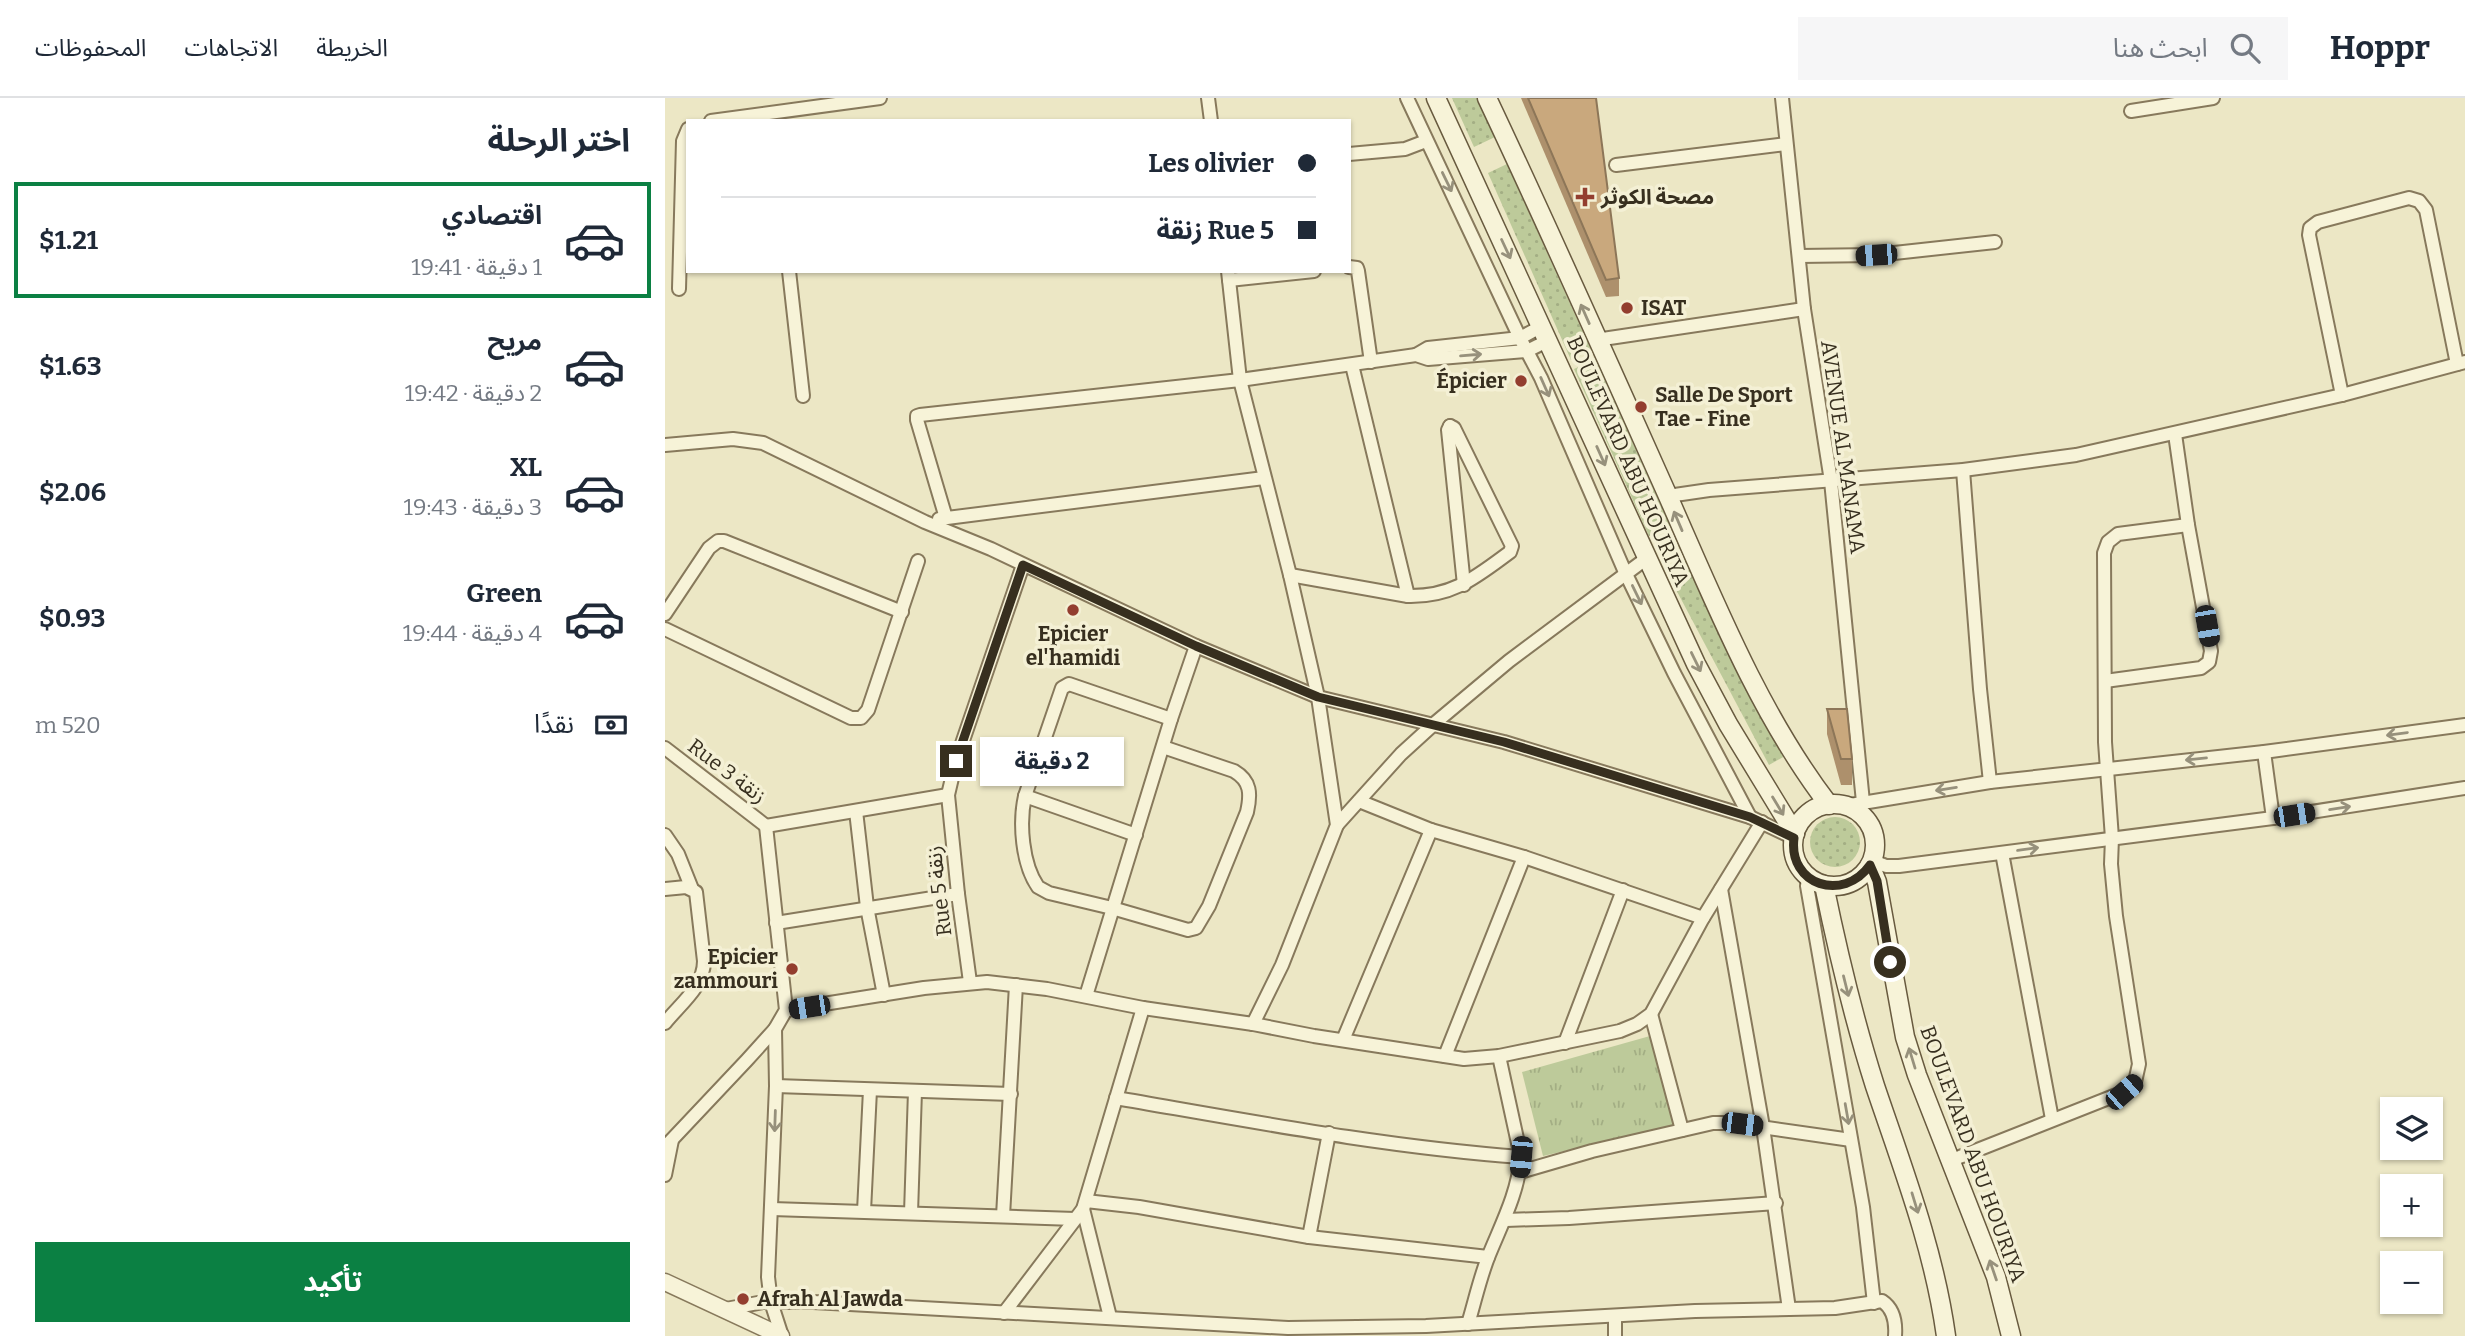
<!DOCTYPE html>
<html lang="ar">
<head>
<meta charset="utf-8">
<style>
  body { margin:0; font-family:Bitter,"Noto Sans Arabic",serif; background:#f6f6f7; color:#1f2937; direction:rtl; height:100vh; display:flex; flex-direction:column; font-size:26px; white-space:nowrap }
  * { box-sizing:border-box; margin:0 }
  p { font-size:23px; color:#747a83 }
  .icon { flex:none; width:38px; height:38px; fill:none; stroke:currentColor; stroke-width:2; stroke-linecap:round; stroke-linejoin:round }
  .map { position:relative; flex:1; overflow:hidden; direction:ltr }
  .sheet { display:flex; flex-direction:column; background:#fff; width:665px }
  .sheet>* { flex:none }
  .guide { position:absolute; left:21px; top:21px; width:665px; height:154px; border-radius:0px; box-shadow:0 2px 5px #0004; direction:rtl; display:grid; align-content:center; height:154px; padding:0 35px; background:#fff }
  .controls { position:absolute; left:1715px; top:999px; display:grid; gap:14px }
  .controls a { display:grid; place-items:center; width:63px; height:63px; border-radius:0px; background:#fff; box-shadow:0 2px 5px #0004; font-size:35px }
  .end { position:absolute; width:32px; height:32px; margin:-16px; border:9px solid #372f1f; background:#fff; box-shadow:0 0 0 4px #fff }
  .from { border-radius:50% }
  .bubble { position:absolute; height:49px; border-radius:0px; background:#fff; box-shadow:0 2px 5px #0004; font-size:23px; font-weight:700; line-height:49px; text-align:center; direction:rtl }
  .car { position:absolute; width:21px; height:42px; margin:-21px -10px; border-radius:9px; box-shadow:0 0 5px 2px #0007; background:linear-gradient(#222 24%,#8ab4d8 0 40%,#222 0 76%,#8ab4d8 0 86%,#222 0) }
  .guide b { display:flex; align-items:center; gap:24px; height:66px; font-size:26px }
  .guide b+b { border-top:2px solid #e0e1e3 }
  .guide i { width:18px; height:18px; background:#1f2937 }
  ul { padding:0; list-style:none }
  li { display:flex; align-items:center; gap:21px; height:116px; margin:0 14px 10px; padding:0 21px; border:4px solid transparent; border-radius:0px }
  li div { flex:1 }
  li b { display:block; font-size:26px }
  li em { font-style:normal; font-weight:700 }
  li.selected { border-color:#0b8043 }
  li>.icon { width:63px; height:63px; stroke-width:1.5 }
  h2 { padding:0 35px; font-size:32px; line-height:84px }
  .pay { display:flex; align-items:center; gap:18px; height:77px; padding:0 35px; font-size:26px }
  .pay p { margin-inline-start:auto }
  .primary-button { display:flex; gap:14px; margin-top:auto; padding:14px 35px }
  .primary-button a { flex:1; height:80px; border-radius:0px; background:#0b8043; color:#fff; font-size:28px; font-weight:700; line-height:80px; text-align:center }
  header { display:flex; align-items:center; gap:42px; box-sizing:border-box; height:98px; padding:0 35px; background:#fff; border-bottom:2px solid #e0e1e3 }
  header strong { font-size:33px }
  nav { display:flex; gap:38px; margin-inline-start:auto; font-size:24px }
  .search { width:490px; height:63px; background:#f6f6f7; display:flex; align-items:center; gap:18px; box-sizing:border-box; padding:0 24px; border-radius:0px; color:#747a83; font-size:26px }
  main { display:flex; flex:1; min-height:0 }
  .map>svg:first-child { display:block }
  .grass { fill:url(#grass-dots) }
  .park { fill:url(#park-tufts) }
  .lines { fill:none; stroke-linecap:round; stroke-linejoin:round }
  .minor-casing { stroke:#87795c; stroke-width:16 }
  .tertiary-casing { stroke:#87795c; stroke-width:19 }
  .secondary-casing { stroke:#685a3f; stroke-width:21 }
  .minor { stroke:#f7f3d8; stroke-width:12 }
  .tertiary { stroke:#f7f3d8; stroke-width:16 }
  .secondary { stroke:#f7f3d8; stroke-width:18 }
  .wall { fill:#ad906c }
  .building { fill:#c9a87d; stroke:#8d7658; stroke-width:2 }
  .oneway { stroke:#97917c }
  .route { stroke:#372f1f; stroke-width:9 }
  .poi-dot { fill:#933e2f; stroke:#f4f0d5; stroke-width:2.5 }
  .labels { text-anchor:middle; stroke-width:7; stroke-linejoin:round; paint-order:stroke }
  .poi-label { font-size:21px; font-weight:bold; fill:#372f1f; stroke:#f4f0d5; text-anchor:start }
  .street-label { font-size:21px; fill:#372f1f; stroke:#f4f0d5 }
</style>
</head>
<body>
<header>
<strong>Hoppr</strong>
<div class="search"><svg class="icon" aria-label="search" viewBox="0 0 24 24"><circle cx="10" cy="10" r="6"/><path d="M15 15l6 6"/></svg>ابحث هنا</div>
<nav><a>الخريطة</a><a>الاتجاهات</a><a>المحفوظات</a></nav>
</header>
<main>
<div class="map">
<svg width="1800" height="1238" viewBox="0 0 1800 1238">
  <defs>
    <pattern id="grass-dots" width="8" height="8" patternUnits="userSpaceOnUse" patternTransform="scale(1.75)"><rect width="8" height="8" fill="#bdca9a"/><path d="M2 2h.1M6 6h.1" fill="none" stroke="#a3ae84" stroke-width="1.8" stroke-linecap="round"/></pattern>
    <pattern id="park-tufts" width="24" height="20" patternUnits="userSpaceOnUse" patternTransform="scale(1.75)"><rect width="24" height="20" fill="#bdca9a"/><path d="M3 7l-1-3M5 7V3M7 7l1-3M15 17l-1-3M17 17v-4M19 17l1-3" fill="none" stroke="#a3ae84"/></pattern>
  </defs>
  <rect width="100%" height="100%" fill="#ece7c5"/>
  <g class="grass">
    <path d="M 787,0 L 812,0 L 830,39 L 809,49 Z"/>
    <path d="M 842,66 L 926,252 L 906,262 L 823,75 Z"/>
    <path d="M 930,261 L 1005,428 L 984,438 L 909,271 Z"/>
    <path d="M 1020,460 L 1120,658 L 1104,667 L 999,469 Z"/>
    <circle cx="1170" cy="744" r="25"/>
  </g>
  <path class="park" d="M 985,938 L 1011,1027 L 878,1058 L 857,974 Z"/>
  <g class="lines">
    <defs>
      <g id="minor">
        <path d="M 543,0 L 546,23"/>
        <path d="M 742,0 L 855,240 L 876,280 L 960,474 L 1009,575 L 1085,719"/>
        <path d="M 1117,0 L 1139,211 L 1166,383 L 1198,704"/>
        <path d="M 1466,13 L 1548,0"/>
        <path d="M 46,23 L 215,0"/>
        <path d="M 684,56 L 740,51 L 761,43"/>
        <path d="M 951,67 L 1121,46"/>
        <path d="M 1134,158 L 1211,157 L 1330,144"/>
        <path d="M 684,169 L 692,170 L 693,173 L 706,264"/>
        <path d="M 124,173 L 138,298"/>
        <path d="M 563,173 L 575,282 L 625,477 L 653,599 L 672,727 L 617,867 L 588,926"/>
        <path d="M 564,182 L 649,173"/>
        <path d="M 14,191 L 18,43 L 23,31"/>
        <path d="M 931,242 L 1139,211"/>
        <path d="M 751,257 L 763,250 L 855,240 L 877,228"/>
        <path d="M 687,267 L 743,498"/>
        <path d="M 1677,297 L 1644,137 L 1645,130 L 1653,124 L 1744,100 L 1754,103 L 1761,112 L 1792,266"/>
        <path d="M 785,328 L 783,332 L 799,487"/>
        <path d="M 0,347 L 68,341 L 98,345 L 260,424 L 326,451 L 531,548 L 653,599 L 839,644 L 1085,719 L 1129,740"/>
        <path d="M 1298,372 L 1315,591 L 1325,684"/>
        <path d="M 1003,398 L 1044,392 L 1298,372 L 1411,357 L 1677,297 L 1800,264"/>
        <path d="M 281,420 L 252,322 L 252,318 L 255,317 L 575,282 L 751,257 L 763,261 L 862,253 L 884,242"/>
        <path d="M 274,421 L 599,380"/>
        <path d="M 625,477 L 743,498 C 788,499 811,479 845,454 L 847,448 L 789,330 L 785,328"/>
        <path d="M 0,516 L 44,450 L 53,443 L 59,443 L 237,514"/>
        <path d="M 0,531 L 186,620 L 196,620 L 203,612 L 253,463"/>
        <path d="M 1440,583 L 1536,570 L 1544,564 L 1546,553 L 1523,427 L 1510,336"/>
        <path d="M 498,649 L 569,673 C 586,683 586,696 582,714 L 544,808 L 531,830 L 523,832 L 447,810 L 384,795 L 373,789 C 357,766 354,725 360,698 L 397,590 L 404,586 L 506,621"/>
        <path d="M 0,650 L 101,728"/>
        <path d="M 1599,654 L 1608,720"/>
        <path d="M 360,698 L 471,737"/>
        <path d="M 694,703 L 766,732 L 859,759 L 1038,820"/>
        <path d="M 1179,708 L 1325,684 L 1599,654 L 1800,627"/>
        <path d="M 191,713 L 202,809 L 219,897"/>
        <path d="M 672,727 L 736,656 L 770,625 L 844,563 L 982,460"/>
        <path d="M 101,728 L 283,697"/>
        <path d="M 0,737 L 13,756 L 27,791"/>
        <path d="M 1337,755 L 1387,1021"/>
        <path d="M 1206,762 L 1221,768 L 1234,768 L 1608,720 L 1800,690"/>
        <path d="M 1143,779 L 1142,788 L 1198,1109 L 1209,1205"/>
        <path d="M 0,791 L 21,789 L 31,794 L 39,863 C 39,889 15,906 0,925"/>
        <path d="M 1056,791 L 1098,1029 L 1124,1211"/>
        <path d="M 111,825 L 293,796"/>
        <path d="M 305,884 L 293,796 L 283,697 L 291,663 L 358,467"/>
        <path d="M 421,898 L 506,621 L 531,548"/>
        <path d="M 121,912 L 259,890 L 322,884 L 382,891 L 478,910 L 588,926 L 649,938 L 799,961 L 834,958 L 955,933 L 972,926 L 986,916 L 1038,820 L 1097,724"/>
        <path d="M 986,916 L 1017,1032"/>
        <path d="M 110,931 L 111,988 L 103,1179 L 106,1204 L 117,1238"/>
        <path d="M 678,942 L 766,732"/>
        <path d="M 900,945 L 958,792"/>
        <path d="M 780,958 L 859,759"/>
        <path d="M 111,988 L 346,996"/>
        <path d="M 451,1000 C 585,1023 720,1049 856,1059"/>
        <path d="M 0,1049 L 82,962 L 110,931 L 121,912 L 101,728"/>
        <path d="M 1287,1062 L 1459,994 L 1470,984 L 1474,966 L 1451,818 L 1446,766 L 1447,740 L 1440,644 L 1439,455 L 1443,444 L 1453,436 L 1523,427"/>
        <path d="M 855,1074 L 927,1053 L 1048,1025 L 1068,1025 L 1186,1042"/>
        <path d="M 0,1077 L 7,1042"/>
        <path d="M 421,1103 L 474,1109 L 644,1139 L 823,1159"/>
        <path d="M 107,1111 L 410,1121"/>
        <path d="M 418,1111 L 445,1219"/>
        <path d="M 199,1113 L 205,992"/>
        <path d="M 246,1115 L 250,993"/>
        <path d="M 338,1118 L 351,887"/>
        <path d="M 841,1122 L 904,1120 L 1111,1105"/>
        <path d="M 644,1139 L 664,1035"/>
        <path d="M 61,1211 L 98,1204 L 148,1204 L 623,1230 L 761,1228 L 1030,1213 L 1170,1210 L 1217,1203 C 1229,1211 1231,1225 1230,1238"/>
        <path d="M 339,1215 L 418,1111 L 478,910"/>
        <path d="M 950,1218 L 950,1238"/>
        <path d="M 803,1226 C 810,1203 815,1179 824,1157 C 837,1125 853,1095 856,1059 L 834,958"/>
      </g>
      <path id="tertiary" d="M 0,1184 L 116,1238"/>
      <g id="secondary">
        <path d="M 771,0 L 1031,566 L 1063,626 L 1130,736"/>
        <path d="M 822,0 C 884,131 943,264 1002,396 C 1048,500 1094,616 1164,707"/>
        <circle cx="1169" cy="747" r="41"/>
        <path d="M 1205,767 L 1212,784 L 1240,939 L 1252,977 L 1331,1179 L 1346,1238"/>
        <path d="M 1159,787 C 1173,855 1189,922 1210,988 C 1238,1071 1269,1151 1281,1238"/>
      </g>
    </defs>
    <use href="#minor" class="minor-casing"/>
    <use href="#tertiary" class="tertiary-casing"/>
    <use href="#secondary" class="secondary-casing"/>
    <use href="#minor" class="minor"/>
    <use href="#tertiary" class="tertiary"/>
    <use href="#secondary" class="secondary"/>
  </g>
  <g class="wall">
    <path d="M 856,0 L 931,0 L 954,180 L 954,198 L 941,199 Z"/>
    <path d="M 1162,611 L 1187,661 L 1187,687 L 1176,687 L 1162,636 Z"/>
  </g>
  <g class="building">
    <path d="M 863,0 L 931,0 L 954,180 L 941,182 Z"/>
    <path d="M 1162,611 L 1182,611 L 1187,661 L 1176,661 Z"/>
  </g>
  <defs><path id="oneway-shaft" d="M-6 0H5M1.5-3L5.5 0L1.5 3" fill="none" stroke-width="1.6" stroke-linecap="round" stroke-linejoin="round" transform="scale(1.75)"/></defs>
  <g class="oneway">
    <use href="#oneway-shaft" transform="translate(782 84) rotate(64)"/>
    <use href="#oneway-shaft" transform="translate(841 151) rotate(65)"/>
    <use href="#oneway-shaft" transform="translate(920 216) rotate(-114)"/>
    <use href="#oneway-shaft" transform="translate(806 257) rotate(-5)"/>
    <use href="#oneway-shaft" transform="translate(880 289) rotate(66)"/>
    <use href="#oneway-shaft" transform="translate(936 358) rotate(66)"/>
    <use href="#oneway-shaft" transform="translate(1013 423) rotate(-113)"/>
    <use href="#oneway-shaft" transform="translate(972 497) rotate(64)"/>
    <use href="#oneway-shaft" transform="translate(1031 564) rotate(64)"/>
    <use href="#oneway-shaft" transform="translate(1732 636) rotate(172)"/>
    <use href="#oneway-shaft" transform="translate(1531 661) rotate(174)"/>
    <use href="#oneway-shaft" transform="translate(1281 691) rotate(171)"/>
    <use href="#oneway-shaft" transform="translate(1113 708) rotate(59)"/>
    <use href="#oneway-shaft" transform="translate(1675 710) rotate(-9)"/>
    <use href="#oneway-shaft" transform="translate(1363 751) rotate(-8)"/>
    <use href="#oneway-shaft" transform="translate(1181 888) rotate(76)"/>
    <use href="#oneway-shaft" transform="translate(1247 960) rotate(-107)"/>
    <use href="#oneway-shaft" transform="translate(1182 1016) rotate(80)"/>
    <use href="#oneway-shaft" transform="translate(110 1023) rotate(92)"/>
    <use href="#oneway-shaft" transform="translate(1250 1105) rotate(73)"/>
    <use href="#oneway-shaft" transform="translate(1328 1172) rotate(-109)"/>
  </g>
  <g class="lines">
    <path class="route" d="M 291,663 L 358,467 L 531,548 L 653,599 L 839,644 L 1085,719 L 1129,740 C 1123,787 1178,805 1205,767 L 1212,783 L 1225,864"/>
  </g>
  <g class="poi-dot">
    <path d="M916.5 88.5h7v7h7v7h-7v7h-7v-7h-7v-7h7z"/>
    <circle cx="962" cy="210" r="7"/>
    <circle cx="856" cy="283" r="7"/>
    <circle cx="976" cy="309" r="7"/>
    <circle cx="408" cy="512" r="7"/>
    <circle cx="127" cy="871" r="7"/>
    <circle cx="78" cy="1201" r="7"/>
  </g>
  <g class="labels">
    <g class="poi-label">
      <text x="936" y="106">مصحة الكوثر</text>
      <text x="976" y="217">ISAT</text>
      <text x="842" y="290" text-anchor="end">Épicier</text>
      <text x="990" y="304">Salle De Sport<tspan x="990" dy="24">Tae - Fine</tspan></text>
      <text x="408" y="543" text-anchor="middle">Epicier<tspan x="408" dy="24">el'hamidi</tspan></text>
      <text x="113" y="866" text-anchor="end">Epicier<tspan x="113" dy="24">zammouri</tspan></text>
      <text x="92" y="1208">Afrah Al Jawda</text>
    </g>
    <g class="street-label">
      <text transform="translate(1178 349) rotate(82)" y="7">AVENUE AL MANAMA</text>
      <text transform="translate(963 363) rotate(66)" y="7">BOULEVARD ABU HOURIYA</text>
      <text transform="translate(62 673) rotate(37)" y="7">Rue 3 زنقة</text>
      <text transform="translate(274 793) rotate(-97)" y="7">Rue 5 زنقة</text>
      <text transform="translate(1308 1056) rotate(70)" y="7">BOULEVARD ABU HOURIYA</text>
    </g>
  </g>
</svg>
<div class="controls">
<a><svg class="icon" aria-label="layers" viewBox="0 0 24 24"><path d="M12 4l9 5-9 5-9-5zM3 14l9 5 9-5"/></svg></a>
<a>+</a>
<a>−</a>
</div>
<i class="end from" style="left:1225px;top:864px"></i>
<i class="end" style="left:291px;top:663px"></i>
<div class="bubble" style="left:315px;top:639px;width:144px">2 دقيقة</div>
<i class="car" style="left:1211px;top:157px;rotate:266deg"></i>
<i class="car" style="left:1542px;top:528px;rotate:170deg"></i>
<i class="car" style="left:1629px;top:717px;rotate:81deg"></i>
<i class="car" style="left:144px;top:909px;rotate:261deg"></i>
<i class="car" style="left:1459px;top:994px;rotate:49deg"></i>
<i class="car" style="left:1077px;top:1026px;rotate:97deg"></i>
<i class="car" style="left:856px;top:1059px;rotate:185deg"></i>
<div class="guide">
<b><i class="from"></i>Les olivier</b>
<b><i></i>Rue 5 زنقة</b>
</div>
</div>
<section class="sheet">
<h2>اختر الرحلة</h2>
<ul>
<li class="selected"><svg class="icon" aria-label="car" viewBox="0 0 24 24"><path d="M5 17H2v-5l4-1 3-4h7l3 4 3 1v5h-3M9 17h6M6 11h13"/><circle cx="7" cy="17" r="2"/><circle cx="17" cy="17" r="2"/></svg><div><b>اقتصادي</b><p>1 دقيقة · 19:41</p></div><em>$1.21</em></li>
<li><svg class="icon" aria-label="car" viewBox="0 0 24 24"><path d="M5 17H2v-5l4-1 3-4h7l3 4 3 1v5h-3M9 17h6M6 11h13"/><circle cx="7" cy="17" r="2"/><circle cx="17" cy="17" r="2"/></svg><div><b>مريح</b><p>2 دقيقة · 19:42</p></div><em>$1.63</em></li>
<li><svg class="icon" aria-label="car" viewBox="0 0 24 24"><path d="M5 17H2v-5l4-1 3-4h7l3 4 3 1v5h-3M9 17h6M6 11h13"/><circle cx="7" cy="17" r="2"/><circle cx="17" cy="17" r="2"/></svg><div><b>XL</b><p>3 دقيقة · 19:43</p></div><em>$2.06</em></li>
<li><svg class="icon" aria-label="car" viewBox="0 0 24 24"><path d="M5 17H2v-5l4-1 3-4h7l3 4 3 1v5h-3M9 17h6M6 11h13"/><circle cx="7" cy="17" r="2"/><circle cx="17" cy="17" r="2"/></svg><div><b>Green</b><p>4 دقيقة · 19:44</p></div><em>$0.93</em></li>
</ul>
<div class="pay"><svg class="icon" aria-label="cash" viewBox="0 0 24 24"><path d="M3 7h18v10H3z"/><circle cx="12" cy="12" r="2"/></svg>نقدًا<p>520 m</p></div>
<div class="primary-button"><a>تأكيد</a></div>
</section>
</main>
</body>
</html>
